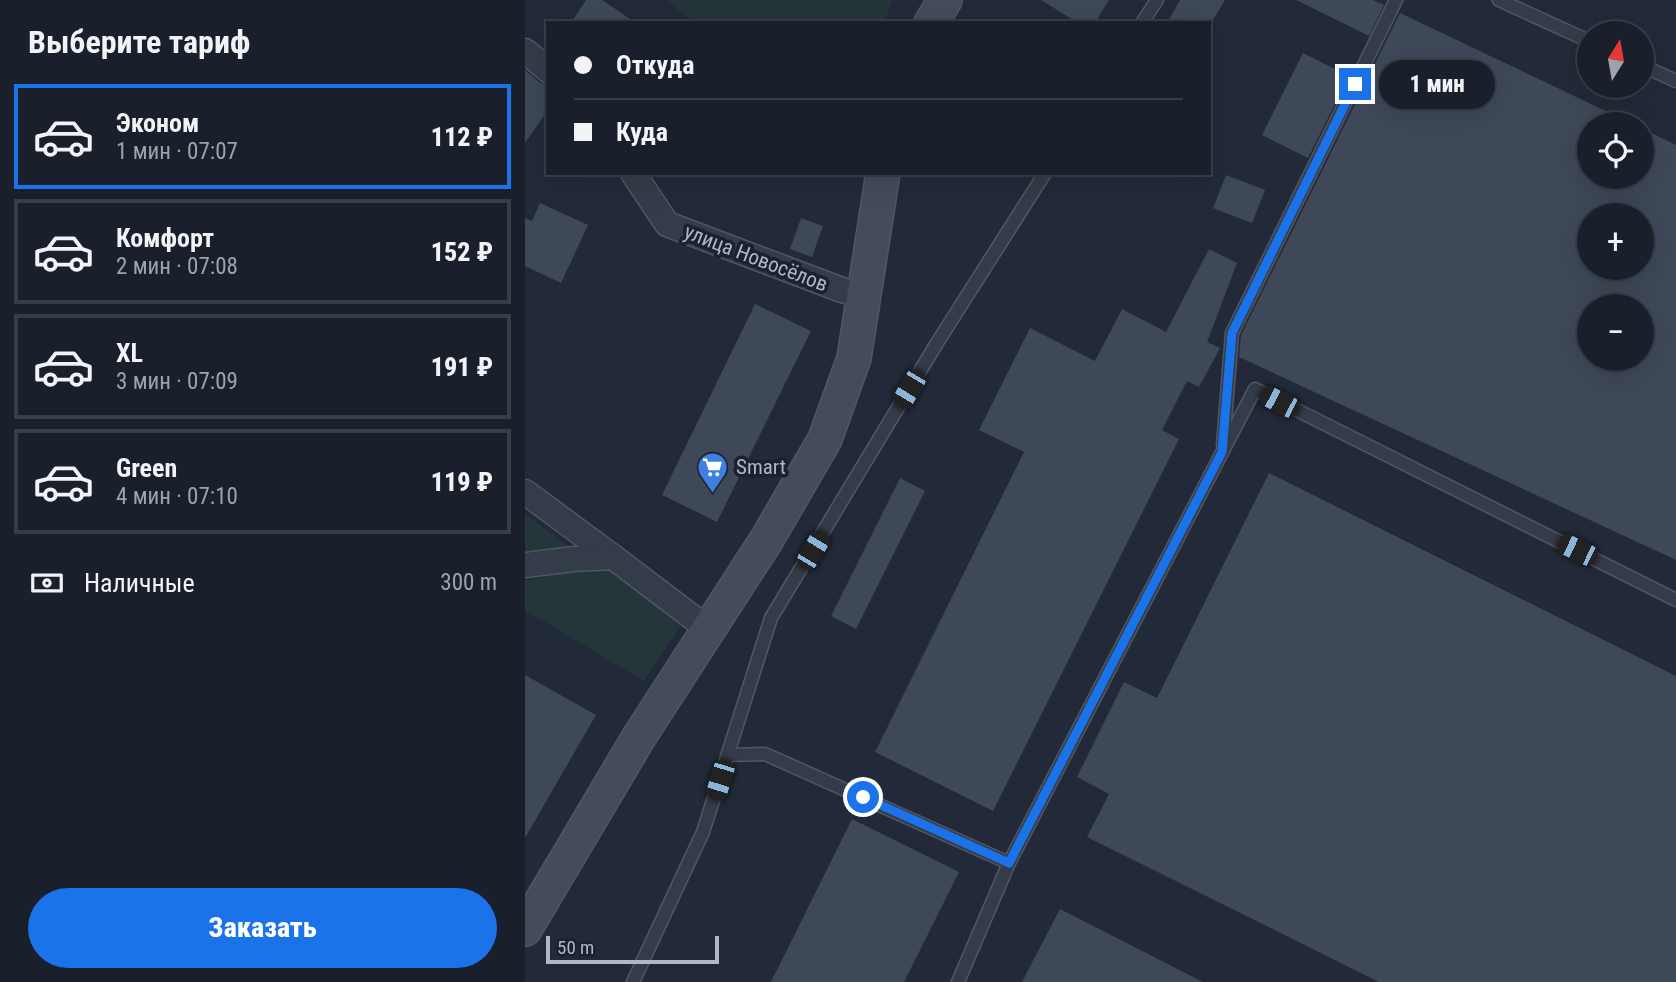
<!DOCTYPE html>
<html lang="ru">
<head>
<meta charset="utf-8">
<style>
  body { margin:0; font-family:"Roboto Condensed",sans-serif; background:#232833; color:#f1f3f6; height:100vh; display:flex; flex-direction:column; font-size:26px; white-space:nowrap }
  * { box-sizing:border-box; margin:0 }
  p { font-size:23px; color:#9fa3a9 }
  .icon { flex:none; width:38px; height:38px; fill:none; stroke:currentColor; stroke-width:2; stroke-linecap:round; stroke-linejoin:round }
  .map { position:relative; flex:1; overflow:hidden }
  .sheet { display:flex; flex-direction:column; background:#1a202b; width:525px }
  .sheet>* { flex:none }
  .banner { position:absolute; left:21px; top:21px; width:665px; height:154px; border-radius:0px; box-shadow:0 7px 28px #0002,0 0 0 2px #383e47; display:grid; align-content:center; height:154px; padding:0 28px; background:#1a202b }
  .needle { width:46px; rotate:11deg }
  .buttons { position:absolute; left:1052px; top:21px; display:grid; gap:14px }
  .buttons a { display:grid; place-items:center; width:77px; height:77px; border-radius:50%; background:#1a202b; box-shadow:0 7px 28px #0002,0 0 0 2px #383e47; font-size:35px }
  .scale { position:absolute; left:21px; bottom:18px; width:173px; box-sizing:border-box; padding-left:7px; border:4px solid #b0b7c5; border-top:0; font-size:19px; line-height:24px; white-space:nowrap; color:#b0b7c5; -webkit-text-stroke:5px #1b212e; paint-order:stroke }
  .end { position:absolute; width:32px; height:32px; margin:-16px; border:9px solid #1a73e8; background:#fff; box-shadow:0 0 0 4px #fff }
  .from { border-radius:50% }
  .bubble { position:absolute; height:49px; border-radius:24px; background:#1a202b; box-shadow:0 7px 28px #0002,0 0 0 2px #383e47; font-size:23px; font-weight:800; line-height:49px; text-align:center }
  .car { position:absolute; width:21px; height:42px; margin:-21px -10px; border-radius:9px; box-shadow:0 0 5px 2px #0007; background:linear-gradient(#222 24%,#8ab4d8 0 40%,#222 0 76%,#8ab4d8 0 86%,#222 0) }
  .banner b { display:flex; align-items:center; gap:24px; height:66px; font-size:26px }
  .banner b+b { border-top:2px solid #383e47 }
  .banner i { width:18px; height:18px; background:#f1f3f6 }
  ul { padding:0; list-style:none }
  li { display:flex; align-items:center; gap:21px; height:105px; margin:0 14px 10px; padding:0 14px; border:4px solid #383e47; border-radius:0px }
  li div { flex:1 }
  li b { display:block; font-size:26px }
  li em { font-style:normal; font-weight:800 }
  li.current { border-color:#1a73e8 }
  li>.icon { width:63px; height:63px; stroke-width:1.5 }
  h2 { padding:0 28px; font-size:32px; line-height:84px }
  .pay { display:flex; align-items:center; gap:18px; height:77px; padding:0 28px; font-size:26px }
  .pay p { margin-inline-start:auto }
  .cta { display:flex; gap:14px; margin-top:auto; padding:14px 28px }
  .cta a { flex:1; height:80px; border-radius:42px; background:#1a73e8; color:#fff; font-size:28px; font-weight:800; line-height:80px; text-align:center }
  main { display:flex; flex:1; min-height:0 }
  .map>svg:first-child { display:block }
  .green { fill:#24363a }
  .building { fill:#3e4858; fill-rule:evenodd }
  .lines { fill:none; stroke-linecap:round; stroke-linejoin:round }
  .lane-casing { stroke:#505764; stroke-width:15 }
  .street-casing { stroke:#505764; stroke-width:27 }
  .secondary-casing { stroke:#505764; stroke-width:36 }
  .lane { stroke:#353c49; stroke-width:12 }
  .street { stroke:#353c49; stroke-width:24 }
  .secondary { stroke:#434b5c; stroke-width:33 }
  .route { stroke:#1a73e8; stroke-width:9 }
  .labels { text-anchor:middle; stroke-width:7; stroke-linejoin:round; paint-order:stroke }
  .street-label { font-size:21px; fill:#b0b7c5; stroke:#1b212e }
  .poi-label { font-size:21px; fill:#b0b7c5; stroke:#1b212e; text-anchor:start }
</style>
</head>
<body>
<main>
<section class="sheet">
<h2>Выберите тариф</h2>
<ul>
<li class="current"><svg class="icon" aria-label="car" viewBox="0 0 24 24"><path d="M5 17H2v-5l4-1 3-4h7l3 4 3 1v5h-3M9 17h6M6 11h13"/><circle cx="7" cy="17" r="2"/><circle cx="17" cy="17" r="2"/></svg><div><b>Эконом</b><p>1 мин · 07:07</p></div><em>112 ₽</em></li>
<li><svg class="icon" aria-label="car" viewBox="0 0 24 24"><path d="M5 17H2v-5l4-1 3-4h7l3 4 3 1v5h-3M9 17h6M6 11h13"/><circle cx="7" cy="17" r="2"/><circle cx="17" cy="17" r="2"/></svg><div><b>Комфорт</b><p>2 мин · 07:08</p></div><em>152 ₽</em></li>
<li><svg class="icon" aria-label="car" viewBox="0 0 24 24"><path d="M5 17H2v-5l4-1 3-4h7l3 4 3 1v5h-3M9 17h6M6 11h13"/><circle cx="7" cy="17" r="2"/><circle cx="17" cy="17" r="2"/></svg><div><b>XL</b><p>3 мин · 07:09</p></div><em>191 ₽</em></li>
<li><svg class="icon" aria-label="car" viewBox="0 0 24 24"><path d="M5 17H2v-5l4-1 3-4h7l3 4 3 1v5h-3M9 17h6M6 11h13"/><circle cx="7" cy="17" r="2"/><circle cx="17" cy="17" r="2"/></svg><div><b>Green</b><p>4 мин · 07:10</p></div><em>119 ₽</em></li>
</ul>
<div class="pay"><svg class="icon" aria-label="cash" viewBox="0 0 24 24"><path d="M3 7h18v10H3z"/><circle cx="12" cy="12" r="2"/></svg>Наличные<p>300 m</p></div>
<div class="cta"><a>Заказать</a></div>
</section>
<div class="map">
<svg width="1151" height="982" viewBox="0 0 1151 982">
  <rect width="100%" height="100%" fill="#222a39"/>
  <g class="green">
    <path d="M 141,0 L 368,0 L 359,23 L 170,23 Z"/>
    <path d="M 0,514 L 45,547 L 0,551 Z"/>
    <path d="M 85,570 L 158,623 L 119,681 L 0,610 L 0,581 L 46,572 Z"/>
  </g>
  <g class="building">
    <path d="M 61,0 L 77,0 L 111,23 L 46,23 Z"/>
    <path d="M 516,0 L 584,0 L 570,23 L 553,23 Z"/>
    <path d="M 655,0 L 700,0 L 686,23 L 642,23 Z"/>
    <path d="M 771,0 L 848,0 L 859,5 L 844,36 Z"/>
    <path d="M 875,13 L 1108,124 L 1064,124 L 1064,177 L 1116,177 L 1116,128 L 1151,145 L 1151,560 L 714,357 L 716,335 ZM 1064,215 L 1116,215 L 1116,268 L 1064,268 ZM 1064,306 L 1116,306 L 1116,359 L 1064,359 Z"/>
    <path d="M 778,53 L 824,76 L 783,158 L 737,135 Z"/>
    <path d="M 0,70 L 14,82 L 23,85 L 23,110 L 0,143 Z"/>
    <path d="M 701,175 L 740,190 L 727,223 L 688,208 Z"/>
    <path d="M 15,203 L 63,225 L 36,283 L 0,266 L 0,218 L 7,221 Z"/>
    <path d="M 276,218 L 298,226 L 287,257 L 265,249 Z"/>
    <path d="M 684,249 L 712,263 L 682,342 L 695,348 L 674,387 L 662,381 L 637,430 L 654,439 L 468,811 L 350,752 L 499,452 L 454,430 L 505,328 L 570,361 L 597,309 L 641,332 Z"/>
    <path d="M 230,304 L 286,331 L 192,522 L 137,495 Z"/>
    <path d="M 744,473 L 1151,676 L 1151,982 L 854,982 L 562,837 L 584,794 L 552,777 L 599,682 L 632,698 Z"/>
    <path d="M 375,478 L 400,491 L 331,629 L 306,616 Z"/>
    <path d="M 0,675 L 71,715 L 0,838 Z"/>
    <path d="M 327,819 L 434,872 L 379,982 L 246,982 Z"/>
    <path d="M 535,909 L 678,982 L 497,982 Z"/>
  </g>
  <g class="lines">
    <defs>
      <g id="lane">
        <path d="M 974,0 L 1064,41"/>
        <path d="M 617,23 L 632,0"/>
        <path d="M 1116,65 L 1151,81"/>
        <path d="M 698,445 L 707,333 L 871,0"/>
        <path d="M 203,755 L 240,754 L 484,863 L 730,389 L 1151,600"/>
        <path d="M 108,982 L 178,832 L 246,618 L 412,343 L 520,173"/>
        <path d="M 433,982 L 484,863"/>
      </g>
      <g id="street">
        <path d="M 0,51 L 23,70"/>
        <path d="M 108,173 L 142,224 L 317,290 L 338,296"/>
        <path d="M 0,492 L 88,557"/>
        <path d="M 0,565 L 49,559 L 88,557 L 183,629"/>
      </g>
      <g id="secondary">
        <path d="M 406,23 L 420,0"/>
        <path d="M 0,929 L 114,737 L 242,539 L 300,439 L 329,358 L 358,173"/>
      </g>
    </defs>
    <use href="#lane" class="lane-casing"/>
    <use href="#street" class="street-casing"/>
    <use href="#secondary" class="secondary-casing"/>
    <use href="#lane" class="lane"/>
    <use href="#street" class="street"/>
    <use href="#secondary" class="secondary"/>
  </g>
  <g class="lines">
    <path class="route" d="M 338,797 L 484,863 L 697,452 L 707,333 L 830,84"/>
  </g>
  <defs>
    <symbol id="supermarket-pin" viewBox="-11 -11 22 30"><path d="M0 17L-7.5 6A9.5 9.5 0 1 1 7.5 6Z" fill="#3f7fe0" stroke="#1b212e"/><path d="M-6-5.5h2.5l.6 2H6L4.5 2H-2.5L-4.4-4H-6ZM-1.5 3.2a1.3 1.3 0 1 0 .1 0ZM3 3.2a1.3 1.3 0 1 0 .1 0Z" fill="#fff"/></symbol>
  </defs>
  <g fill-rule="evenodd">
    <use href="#supermarket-pin" x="170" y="450" width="35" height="47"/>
  </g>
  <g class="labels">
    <g class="street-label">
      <text transform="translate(231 258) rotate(21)" y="7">улица Новосёлов</text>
    </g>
    <g class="poi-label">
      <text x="211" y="474">Smart</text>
    </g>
  </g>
</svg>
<div class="buttons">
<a><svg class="needle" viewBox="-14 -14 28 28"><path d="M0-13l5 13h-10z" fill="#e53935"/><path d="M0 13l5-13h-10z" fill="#9fa3a9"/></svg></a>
<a><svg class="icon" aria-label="locate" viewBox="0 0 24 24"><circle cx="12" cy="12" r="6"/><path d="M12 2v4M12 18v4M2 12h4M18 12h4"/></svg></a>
<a>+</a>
<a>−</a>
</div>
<div class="scale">50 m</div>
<i class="end from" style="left:338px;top:797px"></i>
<i class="end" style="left:830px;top:84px"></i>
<div class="bubble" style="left:854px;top:60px;width:116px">1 мин</div>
<i class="car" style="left:384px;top:389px;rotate:211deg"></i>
<i class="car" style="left:754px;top:402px;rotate:297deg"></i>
<i class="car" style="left:288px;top:550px;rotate:31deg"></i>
<i class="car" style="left:1052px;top:550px;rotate:296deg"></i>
<i class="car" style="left:195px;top:780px;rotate:197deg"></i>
<div class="banner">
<b><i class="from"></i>Откуда</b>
<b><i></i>Куда</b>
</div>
</div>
</main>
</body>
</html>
